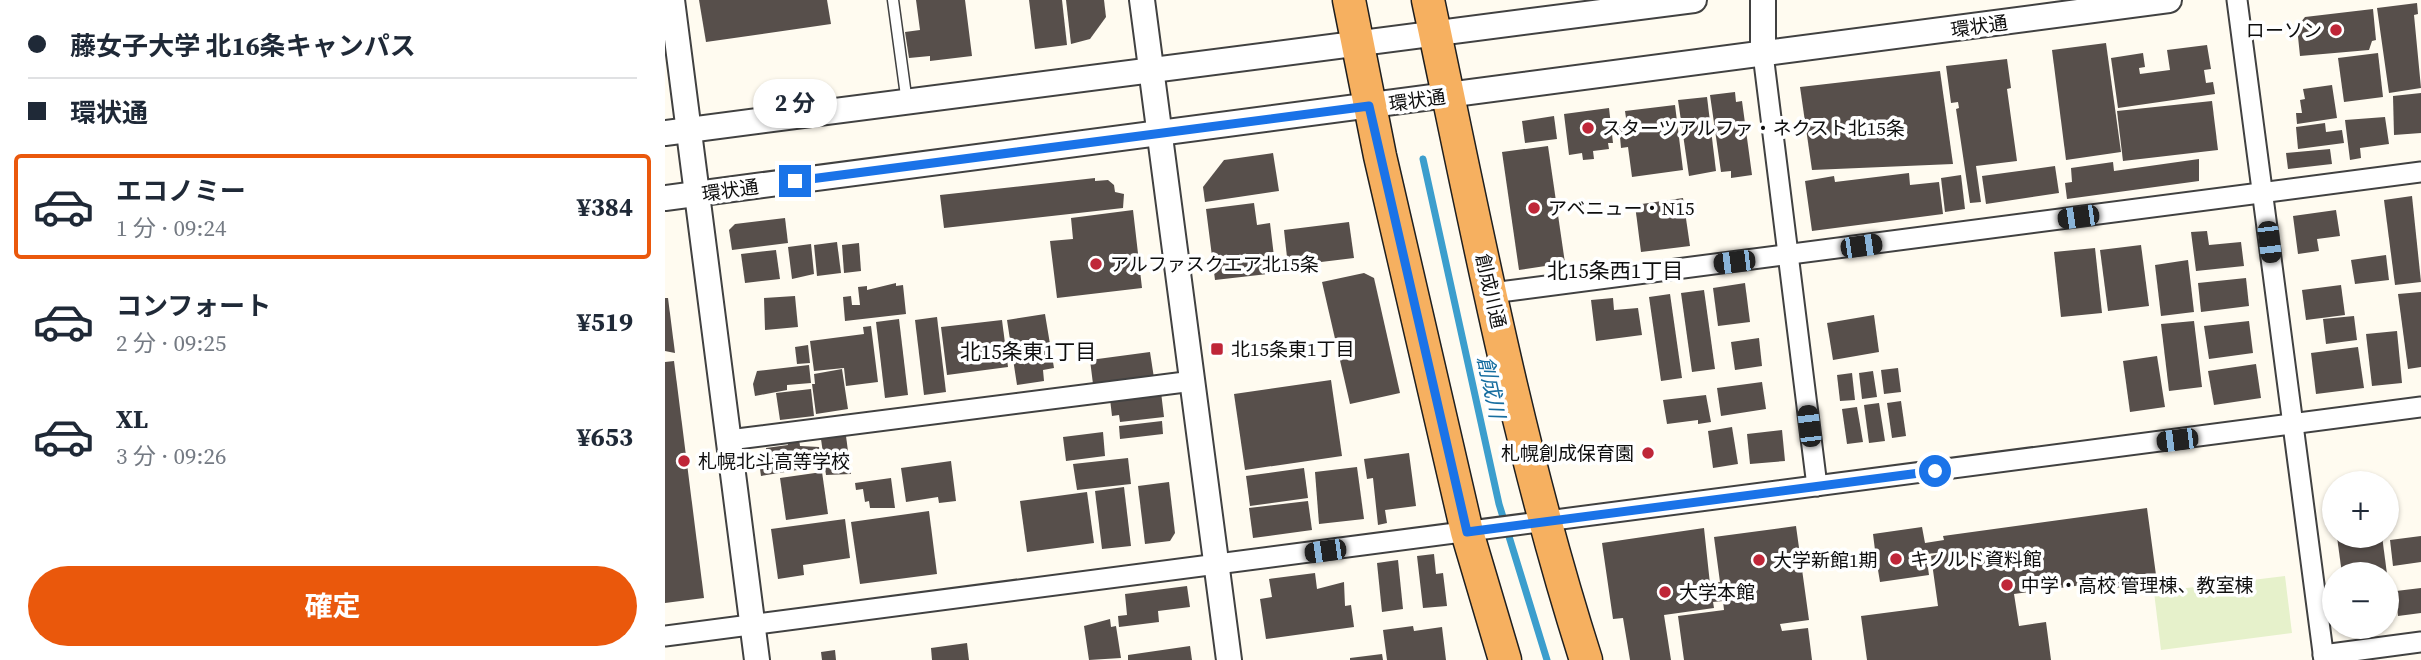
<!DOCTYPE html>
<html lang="ja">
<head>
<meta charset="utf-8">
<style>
  body { margin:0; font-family:"Source Serif 4","Noto Sans JP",serif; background:#f6f6f7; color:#1f2937; height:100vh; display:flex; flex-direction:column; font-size:26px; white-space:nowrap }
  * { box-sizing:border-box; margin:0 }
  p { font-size:23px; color:#747a83 }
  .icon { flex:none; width:38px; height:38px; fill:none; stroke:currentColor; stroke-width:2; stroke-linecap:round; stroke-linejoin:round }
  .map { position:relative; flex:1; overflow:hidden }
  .panel { display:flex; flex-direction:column; background:#fff; width:665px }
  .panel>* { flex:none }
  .hud { display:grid; align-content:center; height:154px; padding:0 28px; background:#fff }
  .controls { position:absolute; left:1657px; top:471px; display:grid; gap:14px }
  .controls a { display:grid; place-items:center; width:77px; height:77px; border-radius:50%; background:#fff; box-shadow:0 2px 5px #0004; font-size:35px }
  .end { position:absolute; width:32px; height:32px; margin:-16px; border:9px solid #1a73e8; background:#fff; box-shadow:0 0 0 4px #fff }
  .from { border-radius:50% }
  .bubble { position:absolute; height:49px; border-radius:24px; background:#fff; box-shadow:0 2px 5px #0004; font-size:23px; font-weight:700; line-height:49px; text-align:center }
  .car { position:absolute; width:21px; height:42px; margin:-21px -10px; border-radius:9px; box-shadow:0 0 5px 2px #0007; background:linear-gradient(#222 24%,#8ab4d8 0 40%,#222 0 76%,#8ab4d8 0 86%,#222 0) }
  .hud b { display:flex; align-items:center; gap:24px; height:66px; font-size:26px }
  .hud b+b { border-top:2px solid #e0e1e3 }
  .hud i { width:18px; height:18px; background:#1f2937 }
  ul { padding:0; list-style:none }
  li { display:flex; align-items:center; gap:21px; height:105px; margin:0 14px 10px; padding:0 14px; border:4px solid transparent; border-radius:7px }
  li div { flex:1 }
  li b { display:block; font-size:26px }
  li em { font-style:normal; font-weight:700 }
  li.active { border-color:#ea580c }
  li>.icon { width:63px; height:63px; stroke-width:1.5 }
  .primary-button { display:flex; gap:14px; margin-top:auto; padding:14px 28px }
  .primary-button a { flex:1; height:80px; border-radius:42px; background:#ea580c; color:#fff; font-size:28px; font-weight:700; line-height:80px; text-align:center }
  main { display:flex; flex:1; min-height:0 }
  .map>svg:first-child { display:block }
  .pitch { fill:#e6f1cb }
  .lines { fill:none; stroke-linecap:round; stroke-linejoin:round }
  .stream { stroke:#3c9ecd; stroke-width:7 }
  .building { fill:#574f4b }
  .service-casing { stroke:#414141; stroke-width:13 }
  .minor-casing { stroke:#414141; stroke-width:23 }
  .tertiary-casing { stroke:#414141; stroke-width:28 }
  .trunk-casing { stroke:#1f1f1f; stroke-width:35 }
  .service { stroke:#fff; stroke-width:10 }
  .minor { stroke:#fff; stroke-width:19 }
  .tertiary { stroke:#fff; stroke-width:24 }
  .trunk { stroke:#f6b060; stroke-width:32 }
  .route { stroke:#1a73e8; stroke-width:9 }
  .poi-dot { fill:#bf2638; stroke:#fff; stroke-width:2.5 }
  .labels { text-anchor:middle; stroke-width:7; stroke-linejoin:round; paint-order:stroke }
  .street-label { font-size:19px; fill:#0e0e0e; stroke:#fff }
  .poi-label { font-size:19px; fill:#0e0e0e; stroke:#fff; text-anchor:start }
  .neighbourhood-label { font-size:21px; fill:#0e0e0e; stroke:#fff }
  .water-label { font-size:21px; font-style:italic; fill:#176ea0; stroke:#fff }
</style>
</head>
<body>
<main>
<section class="panel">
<div class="hud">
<b><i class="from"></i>藤女子大学 北16条キャンパス</b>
<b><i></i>環状通</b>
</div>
<ul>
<li class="active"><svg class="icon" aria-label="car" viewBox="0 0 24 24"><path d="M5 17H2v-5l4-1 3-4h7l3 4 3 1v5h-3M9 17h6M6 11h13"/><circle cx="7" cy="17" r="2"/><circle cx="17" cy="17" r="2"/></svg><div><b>エコノミー</b><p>1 分 · 09:24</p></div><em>¥384</em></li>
<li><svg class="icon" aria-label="car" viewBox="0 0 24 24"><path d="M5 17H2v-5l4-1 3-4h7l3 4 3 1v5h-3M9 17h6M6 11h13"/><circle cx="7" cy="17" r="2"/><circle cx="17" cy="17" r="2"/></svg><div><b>コンフォート</b><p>2 分 · 09:25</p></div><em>¥519</em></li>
<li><svg class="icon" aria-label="car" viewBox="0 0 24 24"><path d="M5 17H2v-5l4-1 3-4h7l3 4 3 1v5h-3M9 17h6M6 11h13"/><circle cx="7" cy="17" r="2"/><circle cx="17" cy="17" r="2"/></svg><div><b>XL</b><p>3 分 · 09:26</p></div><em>¥653</em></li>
</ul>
<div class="primary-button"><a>確定</a></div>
</section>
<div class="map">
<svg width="1756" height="660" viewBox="0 0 1756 660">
  <rect width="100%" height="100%" fill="#fffbf0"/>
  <path class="pitch" d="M 1620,576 L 1627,633 L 1496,650 L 1489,592 Z"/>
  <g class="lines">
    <path class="stream" d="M 758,159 L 834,504 L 882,660"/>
  </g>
  <g class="building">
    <path d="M 34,0 L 162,0 L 166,24 L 41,42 Z"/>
    <path d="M 251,0 L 300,0 L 307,56 L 265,61 L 265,56 L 244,58 L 240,32 L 255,30 Z"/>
    <path d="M 364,0 L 397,0 L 402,45 L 370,49 Z"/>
    <path d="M 401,0 L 439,0 L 441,17 L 425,39 L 406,44 Z"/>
    <path d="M 1752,3 L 1753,14 L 1749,15 L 1756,88 L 1724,93 L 1712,8 Z"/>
    <path d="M 1708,9 L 1711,40 L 1707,41 L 1704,50 L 1635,56 L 1632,27 L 1640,17 Z"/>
    <path d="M 1441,43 L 1456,152 L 1401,160 L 1387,50 Z"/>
    <path d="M 1542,45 L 1546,69 L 1539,70 L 1541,83 L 1548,82 L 1550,94 L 1453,108 L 1446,58 L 1478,53 L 1480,67 L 1474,68 L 1475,74 L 1505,70 L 1502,50 Z"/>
    <path d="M 1713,53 L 1718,97 L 1679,102 L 1673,58 Z"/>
    <path d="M 1342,59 L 1346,88 L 1342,89 L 1352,161 L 1311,166 L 1316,202 L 1305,203 L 1291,109 L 1294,108 L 1293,102 L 1286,103 L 1281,66 Z"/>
    <path d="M 1275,71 L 1288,164 L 1147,170 L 1135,87 Z"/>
    <path d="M 1667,85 L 1672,118 L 1632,124 L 1631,113 L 1637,113 L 1635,100 L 1640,99 L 1638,89 Z"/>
    <path d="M 1070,92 L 1071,102 L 1077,101 L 1087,175 L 1066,178 L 1066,171 L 1056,172 L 1045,95 Z"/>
    <path d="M 1756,93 L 1756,133 L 1729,135 L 1728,96 Z"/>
    <path d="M 1042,97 L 1051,171 L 1024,176 L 1013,100 Z"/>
    <path d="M 1547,101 L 1553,150 L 1458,161 L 1452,111 Z"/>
    <path d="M 1010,105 L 1018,170 L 967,177 L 963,147 L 956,148 L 954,126 L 962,125 L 960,111 Z"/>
    <path d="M 944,108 L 948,143 L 943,143 L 944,149 L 928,151 L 929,159 L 918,160 L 917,153 L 904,155 L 899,114 Z"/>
    <path d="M 889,116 L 892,139 L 860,143 L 857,121 Z"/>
    <path d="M 1720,117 L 1724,144 L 1695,148 L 1696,158 L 1685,160 L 1680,120 Z"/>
    <path d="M 1660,123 L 1661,132 L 1677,130 L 1679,143 L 1633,149 L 1631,127 Z"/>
    <path d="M 883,146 L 900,263 L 854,270 L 837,152 Z"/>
    <path d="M 1665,149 L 1667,164 L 1623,169 L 1621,153 Z"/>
    <path d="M 608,153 L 614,191 L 540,202 L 538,187 L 559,160 Z"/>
    <path d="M 1534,159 L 1534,181 L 1402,199 L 1400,183 L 1407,182 L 1406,168 L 1448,162 L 1449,171 Z"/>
    <path d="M 1390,166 L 1394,193 L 1321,204 L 1317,176 Z"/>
    <path d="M 1244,173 L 1245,185 L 1274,182 L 1278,214 L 1147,231 L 1140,181 L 1169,176 L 1170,182 Z"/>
    <path d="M 1296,175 L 1300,209 L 1280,212 L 1276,178 Z"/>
    <path d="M 430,178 L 430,181 L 443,180 L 449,185 L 450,192 L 459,194 L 458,208 L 279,228 L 275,195 Z"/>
    <path d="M 1747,196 L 1756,282 L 1730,285 L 1719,200 Z"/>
    <path d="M 1018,198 L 1025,246 L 976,252 L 970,205 Z"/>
    <path d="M 589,203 L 592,225 L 605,223 L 611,273 L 550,280 L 541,209 Z"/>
    <path d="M 468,210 L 477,288 L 392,298 L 385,241 L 408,239 L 406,218 Z"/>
    <path d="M 1671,210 L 1675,236 L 1652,239 L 1654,251 L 1633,254 L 1628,216 Z"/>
    <path d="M 120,218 L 123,243 L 67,250 L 64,230 L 70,224 Z"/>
    <path d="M 684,222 L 689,258 L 623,266 L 619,230 Z"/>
    <path d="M 1542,231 L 1544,245 L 1576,242 L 1579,266 L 1531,271 L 1526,232 Z"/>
    <path d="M 172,242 L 176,273 L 152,276 L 149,245 Z"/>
    <path d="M 194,243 L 196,271 L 179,273 L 177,245 Z"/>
    <path d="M 146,244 L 149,274 L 127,279 L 123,247 Z"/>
    <path d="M 1476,245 L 1484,306 L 1443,311 L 1435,250 Z"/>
    <path d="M 1430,248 L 1437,313 L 1396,317 L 1389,252 Z"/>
    <path d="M 111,250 L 115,279 L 80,283 L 76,254 Z"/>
    <path d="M 1721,255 L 1724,280 L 1690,284 L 1686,260 Z"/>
    <path d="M 1523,260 L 1529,312 L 1496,316 L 1490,265 Z"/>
    <path d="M 699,273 L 709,278 L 735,393 L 685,404 L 657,282 Z"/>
    <path d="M 1581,278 L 1584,306 L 1536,312 L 1533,283 Z"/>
    <path d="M 231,283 L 231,286 L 238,285 L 241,314 L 180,321 L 178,297 L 186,296 L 187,305 L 195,305 L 193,287 L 202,286 L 202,290 Z"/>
    <path d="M 1080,283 L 1085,322 L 1053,326 L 1048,288 Z"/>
    <path d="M 1676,285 L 1680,315 L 1641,320 L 1637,290 Z"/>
    <path d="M 1039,290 L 1050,369 L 1027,372 L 1016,293 Z"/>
    <path d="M 1756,292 L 1756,367 L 1743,369 L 1733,294 Z"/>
    <path d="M 1005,294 L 1017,378 L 996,381 L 984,297 Z"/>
    <path d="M 130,296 L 133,327 L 100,330 L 99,298 Z"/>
    <path d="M 0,298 L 3,298 L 10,353 L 0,351 Z"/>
    <path d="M 948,298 L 949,310 L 973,308 L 977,335 L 931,341 L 926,300 Z"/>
    <path d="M 380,314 L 389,368 L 378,370 L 379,381 L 352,385 L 342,320 Z"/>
    <path d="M 1209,315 L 1214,352 L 1168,360 L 1162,323 Z"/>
    <path d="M 1689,316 L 1692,340 L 1661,344 L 1658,319 Z"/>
    <path d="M 272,317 L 281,392 L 259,395 L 250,320 Z"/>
    <path d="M 234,319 L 243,395 L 220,398 L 211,322 Z"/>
    <path d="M 337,320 L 343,367 L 282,375 L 276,327 Z"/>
    <path d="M 1529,321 L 1537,387 L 1504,391 L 1496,324 Z"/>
    <path d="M 1584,321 L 1588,353 L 1544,359 L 1539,326 Z"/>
    <path d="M 206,326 L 213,382 L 181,386 L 179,368 L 149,371 L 145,341 L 199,334 L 198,327 Z"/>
    <path d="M 1732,331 L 1737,383 L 1707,386 L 1701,334 Z"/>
    <path d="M 1094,338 L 1097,366 L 1070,370 L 1066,342 Z"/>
    <path d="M 143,345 L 145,363 L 132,364 L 130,347 Z"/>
    <path d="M 1693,347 L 1699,388 L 1651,394 L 1646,353 Z"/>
    <path d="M 485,352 L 489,378 L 428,384 L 425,360 Z"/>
    <path d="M 1492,356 L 1500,407 L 1465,412 L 1458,361 Z"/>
    <path d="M 9,361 L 39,598 L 0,603 L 0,362 Z"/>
    <path d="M 1591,364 L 1596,398 L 1549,405 L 1543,371 Z"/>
    <path d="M 144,365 L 146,383 L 122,385 L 122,390 L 90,396 L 88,384 L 92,371 Z"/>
    <path d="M 1233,368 L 1236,392 L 1219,394 L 1216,370 Z"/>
    <path d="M 177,369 L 183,409 L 151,414 L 147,384 L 150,384 L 149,374 Z"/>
    <path d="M 1208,371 L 1212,397 L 1197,399 L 1194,373 Z"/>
    <path d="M 1187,373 L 1190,400 L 1175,401 L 1172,375 Z"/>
    <path d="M 666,380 L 677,456 L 580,470 L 569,394 Z"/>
    <path d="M 1097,382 L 1101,409 L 1056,416 L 1052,388 Z"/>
    <path d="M 146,389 L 149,416 L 115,420 L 111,393 Z"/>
    <path d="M 496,392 L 499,417 L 455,422 L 454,415 L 447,416 L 445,399 Z"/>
    <path d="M 1041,395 L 1046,422 L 1033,424 L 1033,420 L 1002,424 L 998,400 Z"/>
    <path d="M 1236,401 L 1241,436 L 1227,438 L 1222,403 Z"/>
    <path d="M 1214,403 L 1220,441 L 1204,443 L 1199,405 Z"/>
    <path d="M 1192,407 L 1198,442 L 1182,444 L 1177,409 Z"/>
    <path d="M 497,421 L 498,434 L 455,439 L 454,426 Z"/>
    <path d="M 1067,427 L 1073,464 L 1048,468 L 1043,431 Z"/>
    <path d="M 1117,430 L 1120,461 L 1085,464 L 1082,434 Z"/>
    <path d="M 438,432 L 440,456 L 401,461 L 398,437 Z"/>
    <path d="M 181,436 L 186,474 L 161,475 L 156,439 Z"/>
    <path d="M 134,439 L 135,446 L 154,447 L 157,466 L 96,476 L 93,455 L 101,453 L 101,448 L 123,445 L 122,441 Z"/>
    <path d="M 744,453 L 751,506 L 720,510 L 722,523 L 713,525 L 708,478 L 702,479 L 699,459 Z"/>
    <path d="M 463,458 L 466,484 L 412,490 L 408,464 Z"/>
    <path d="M 286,461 L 291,501 L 274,503 L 273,497 L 241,502 L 236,468 Z"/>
    <path d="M 692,467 L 699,519 L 654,524 L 650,472 Z"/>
    <path d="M 639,468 L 643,498 L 585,506 L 581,476 Z"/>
    <path d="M 157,472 L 163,514 L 121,520 L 115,478 Z"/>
    <path d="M 226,478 L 230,508 L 205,508 L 204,501 L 200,502 L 198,489 L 191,490 L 190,483 Z"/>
    <path d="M 504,482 L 510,533 L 505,541 L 480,544 L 473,486 Z"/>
    <path d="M 459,487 L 466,546 L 437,549 L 430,491 Z"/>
    <path d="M 422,492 L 429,543 L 362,552 L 355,501 Z"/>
    <path d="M 643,501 L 647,530 L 588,538 L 584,508 Z"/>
    <path d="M 1482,508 L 1491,575 L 1456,579 L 1457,587 L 1426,591 L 1425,584 L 1349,594 L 1354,626 L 1381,622 L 1386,660 L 1202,660 L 1196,616 L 1273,606 L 1266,556 L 1281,552 L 1261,554 L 1264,575 L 1215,582 L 1212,564 L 1201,566 L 1199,552 L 1210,550 L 1208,534 L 1257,527 L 1260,543 L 1279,540 L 1278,536 Z"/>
    <path d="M 264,511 L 272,574 L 195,584 L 186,522 Z"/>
    <path d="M 180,519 L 185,558 L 138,565 L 139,575 L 113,579 L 106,529 Z"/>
    <path d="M 1131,526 L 1144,620 L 1115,624 L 1117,631 L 1143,628 L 1147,660 L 1019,660 L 1013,616 L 1059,610 L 1058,601 L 1048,602 L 1049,608 L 999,615 L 1006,660 L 965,660 L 958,618 L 948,619 L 937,543 L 1039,528 L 1045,584 L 1055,582 L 1049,537 Z"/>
    <path d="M 1717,536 L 1722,574 L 1677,574 L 1672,537 Z"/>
    <path d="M 1756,536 L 1756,562 L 1728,566 L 1725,540 Z"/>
    <path d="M 769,554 L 771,574 L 778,573 L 782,606 L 758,608 L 752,556 Z"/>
    <path d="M 733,560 L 738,609 L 717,612 L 712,563 Z"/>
    <path d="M 650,573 L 652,589 L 679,582 L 680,606 L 686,605 L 689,627 L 601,639 L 595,599 L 607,597 L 604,579 Z"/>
    <path d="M 522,586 L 525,607 L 493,611 L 494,622 L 454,627 L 453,616 L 462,615 L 460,594 Z"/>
    <path d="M 1756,588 L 1756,613 L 1733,616 L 1731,591 Z"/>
    <path d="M 1722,591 L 1727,619 L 1722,620 Z"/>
    <path d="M 445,619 L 446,627 L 451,626 L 456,658 L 424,660 L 419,626 Z"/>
    <path d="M 748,626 L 749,631 L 777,627 L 781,660 L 722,660 L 718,630 Z"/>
    <path d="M 302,643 L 304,660 L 267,660 L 266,648 Z"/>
    <path d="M 525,646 L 527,660 L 463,660 L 463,655 Z"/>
    <path d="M 170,650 L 171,660 L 157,660 L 156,652 Z"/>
    <path d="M 717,654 L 718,660 L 685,660 L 685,658 Z"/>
  </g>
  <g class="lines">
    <defs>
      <path id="service" d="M 228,0 L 242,103"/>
      <g id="minor">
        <path d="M 1572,0 L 1659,660"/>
        <path d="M 1098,54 L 1152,486"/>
        <path d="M 827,293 L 1756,172"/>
        <path d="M 64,440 L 528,381"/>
        <path d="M 0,636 L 1756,407"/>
        <path d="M 1658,655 L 1756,642"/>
      </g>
      <g id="tertiary">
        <path d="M 7,0 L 92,660"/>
        <path d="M 477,0 L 564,660"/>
        <path d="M 1098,54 L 1098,0"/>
        <path d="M 0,133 L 1029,0"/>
        <path d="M 0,198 L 1504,0"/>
      </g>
      <g id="trunk">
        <path d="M 684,0 L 715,156 L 802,532 L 840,660"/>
        <path d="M 763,0 C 810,221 852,445 921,660"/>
      </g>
    </defs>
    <use href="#service" class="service-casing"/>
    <use href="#minor" class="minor-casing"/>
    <use href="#tertiary" class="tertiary-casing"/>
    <use href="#trunk" class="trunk-casing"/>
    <use href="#service" class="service"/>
    <use href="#minor" class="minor"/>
    <use href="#tertiary" class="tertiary"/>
    <use href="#trunk" class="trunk"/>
  </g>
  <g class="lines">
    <path class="route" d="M 130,181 L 704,106 L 802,532 L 1270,471"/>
  </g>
  <g class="poi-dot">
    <circle cx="1671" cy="30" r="7"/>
    <circle cx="923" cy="128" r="7"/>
    <circle cx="869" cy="208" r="7"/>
    <circle cx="431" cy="264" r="7"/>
    <rect x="545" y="342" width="14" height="14" rx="3.5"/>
    <circle cx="983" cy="453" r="7"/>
    <circle cx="19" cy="461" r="7"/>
    <circle cx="1231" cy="559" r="7"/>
    <circle cx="1094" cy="560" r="7"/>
    <circle cx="1342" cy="585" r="7"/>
    <circle cx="1000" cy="592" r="7"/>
  </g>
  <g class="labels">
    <g class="street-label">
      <text transform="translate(1314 26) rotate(-8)" y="7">環状通</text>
      <text transform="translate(752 100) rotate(-8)" y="7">環状通</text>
      <text transform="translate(65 190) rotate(-8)" y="7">環状通</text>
      <text transform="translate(826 291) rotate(77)" y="7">創成川通</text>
    </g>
    <g class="poi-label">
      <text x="1657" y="37" text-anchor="end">ローソン</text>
      <text x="937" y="135">スターツアルファ・ネクスト北15条</text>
      <text x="883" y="215">アベニュー・N15</text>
      <text x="445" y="271">アルファスクエア北15条</text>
      <text x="566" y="356">北15条東1丁目</text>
      <text x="969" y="460" text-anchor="end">札幌創成保育園</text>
      <text x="33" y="468">札幌北斗高等学校</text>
      <text x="1245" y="566">キノルド資料館</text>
      <text x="1108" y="567">大学新館1期</text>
      <text x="1356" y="592">中学・高校 管理棟、教室棟</text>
      <text x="1014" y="599">大学本館</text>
    </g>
    <g class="neighbourhood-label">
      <text x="950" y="278">北15条西1丁目</text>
      <text x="363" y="359">北15条東1丁目</text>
    </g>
    <g class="water-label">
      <text transform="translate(826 387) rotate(78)" y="7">創成川</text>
    </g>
  </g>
</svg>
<div class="controls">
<a>+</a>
<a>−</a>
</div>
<i class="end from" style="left:1270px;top:471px"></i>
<i class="end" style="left:130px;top:181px"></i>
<div class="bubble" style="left:88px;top:79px;width:84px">2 分</div>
<i class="car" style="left:1413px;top:217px;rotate:262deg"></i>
<i class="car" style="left:1604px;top:242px;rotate:173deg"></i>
<i class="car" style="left:1196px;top:246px;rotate:82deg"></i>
<i class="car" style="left:1069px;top:262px;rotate:263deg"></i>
<i class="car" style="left:1144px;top:426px;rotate:353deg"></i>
<i class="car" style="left:1512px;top:440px;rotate:263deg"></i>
<i class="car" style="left:660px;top:551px;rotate:262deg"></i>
</div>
</main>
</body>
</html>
